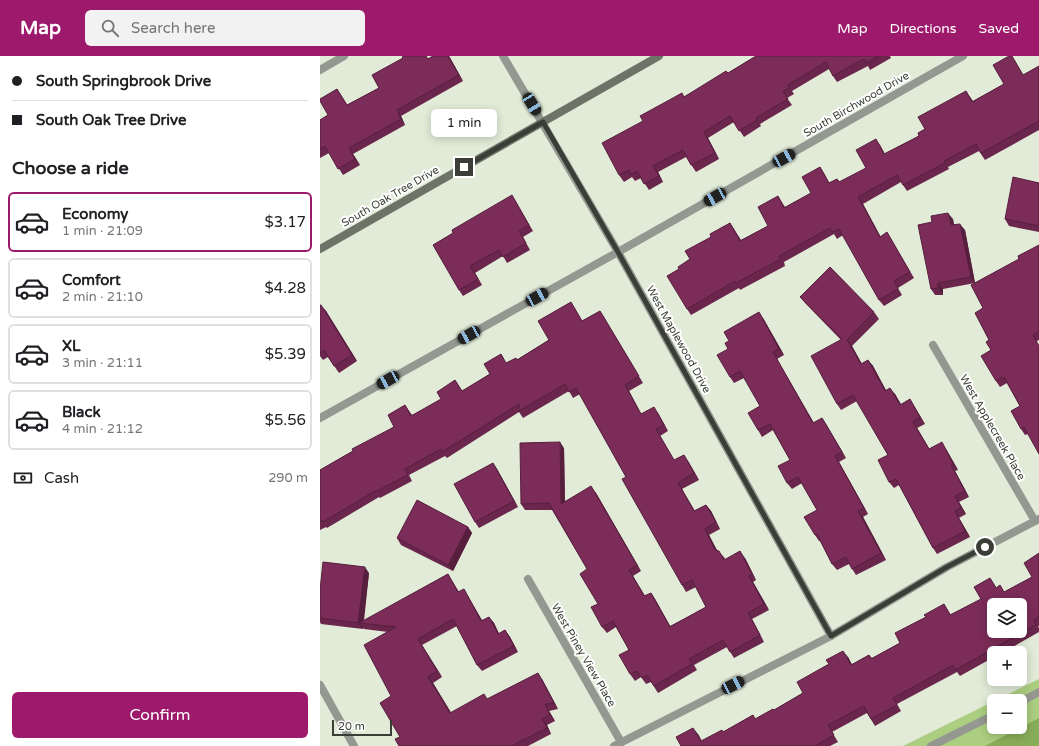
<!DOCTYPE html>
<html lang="en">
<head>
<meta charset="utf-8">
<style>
  body { margin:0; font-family:"Varela Round",sans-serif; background:#f2f2f2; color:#202124; height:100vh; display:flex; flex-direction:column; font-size:15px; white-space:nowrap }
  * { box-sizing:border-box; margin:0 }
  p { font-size:13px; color:#757577 }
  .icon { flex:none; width:22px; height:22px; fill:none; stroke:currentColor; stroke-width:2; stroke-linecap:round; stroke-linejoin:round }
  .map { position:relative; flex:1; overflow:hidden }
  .details { display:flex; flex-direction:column; background:#fff; width:320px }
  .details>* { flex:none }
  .guide { display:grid; align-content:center; height:88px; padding:0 12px; background:#fff }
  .controls { position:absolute; left:667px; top:542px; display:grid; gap:8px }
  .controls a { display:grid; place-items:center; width:40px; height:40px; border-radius:6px; background:#fff; box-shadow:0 2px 10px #0003; font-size:20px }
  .scale { position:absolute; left:12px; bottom:10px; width:60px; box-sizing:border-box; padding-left:4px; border:2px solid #3b3e37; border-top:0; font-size:11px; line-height:14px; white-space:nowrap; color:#3b3e37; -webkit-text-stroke:3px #fff; paint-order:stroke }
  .end { position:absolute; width:18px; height:18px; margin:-9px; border:5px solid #3b3e37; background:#fff; box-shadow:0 0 0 2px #fff }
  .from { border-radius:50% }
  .bubble { position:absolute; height:28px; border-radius:6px; background:#fff; box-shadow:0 2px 10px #0003; font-size:13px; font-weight:600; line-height:28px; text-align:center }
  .car { position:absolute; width:12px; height:24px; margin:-12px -6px; border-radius:5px; box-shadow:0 0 3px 1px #0007; background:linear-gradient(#222 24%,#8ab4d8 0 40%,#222 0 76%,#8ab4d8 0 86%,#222 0) }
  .guide b { display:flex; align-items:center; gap:14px; height:38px; font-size:15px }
  .guide b+b { border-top:1px solid #e0e0e0 }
  .guide i { width:10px; height:10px; background:#202124 }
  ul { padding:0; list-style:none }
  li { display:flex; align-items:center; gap:12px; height:60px; margin:0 8px 6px; padding:0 4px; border:2px solid #e0e0e0; border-radius:6px }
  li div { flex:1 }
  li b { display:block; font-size:15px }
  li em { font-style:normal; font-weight:600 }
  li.active { border-color:#9d196b }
  li>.icon { width:36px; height:36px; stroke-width:1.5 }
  h2 { padding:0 12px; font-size:18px; line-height:48px }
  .pay { display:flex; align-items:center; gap:10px; height:44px; padding:0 12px; font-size:15px }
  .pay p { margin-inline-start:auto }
  .action { display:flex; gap:8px; margin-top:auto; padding:8px 12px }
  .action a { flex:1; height:46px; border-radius:6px; background:#9d196b; color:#fff; font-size:16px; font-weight:600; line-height:46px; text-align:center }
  header { display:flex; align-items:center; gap:24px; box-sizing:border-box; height:56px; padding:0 20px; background:#9d196b; color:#fff }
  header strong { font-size:19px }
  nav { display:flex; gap:22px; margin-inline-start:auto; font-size:14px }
  .search { width:280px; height:36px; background:#f2f2f2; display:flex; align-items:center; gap:10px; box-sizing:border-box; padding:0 14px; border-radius:6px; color:#757577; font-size:15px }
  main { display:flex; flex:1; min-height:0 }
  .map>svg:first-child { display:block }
  .green { fill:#abce80; fill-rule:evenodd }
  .water { fill:#88ad58 }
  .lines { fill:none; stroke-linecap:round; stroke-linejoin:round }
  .lane { stroke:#949890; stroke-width:8 }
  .street { stroke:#949890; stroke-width:8 }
  .secondary { stroke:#6d7367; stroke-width:8 }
  .wall { fill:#6a264c }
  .shaded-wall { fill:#561f3e }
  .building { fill:#7b2c58; stroke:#561f3e; fill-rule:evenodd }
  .route { stroke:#3b3e37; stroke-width:5 }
  .labels { text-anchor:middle; stroke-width:4; stroke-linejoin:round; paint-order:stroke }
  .street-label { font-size:11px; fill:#3b3e37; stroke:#fff }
</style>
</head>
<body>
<header>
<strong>Map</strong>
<div class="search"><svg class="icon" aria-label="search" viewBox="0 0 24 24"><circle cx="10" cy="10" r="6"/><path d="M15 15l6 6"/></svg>Search here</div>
<nav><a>Map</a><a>Directions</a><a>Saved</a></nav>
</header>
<main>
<section class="details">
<div class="guide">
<b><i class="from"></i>South Springbrook Drive</b>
<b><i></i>South Oak Tree Drive</b>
</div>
<h2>Choose a ride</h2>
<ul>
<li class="active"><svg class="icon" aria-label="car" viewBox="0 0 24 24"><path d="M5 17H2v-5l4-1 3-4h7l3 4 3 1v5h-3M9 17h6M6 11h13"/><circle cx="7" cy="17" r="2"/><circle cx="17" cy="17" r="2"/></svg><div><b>Economy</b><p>1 min · 21:09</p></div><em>$3.17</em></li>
<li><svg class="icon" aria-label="car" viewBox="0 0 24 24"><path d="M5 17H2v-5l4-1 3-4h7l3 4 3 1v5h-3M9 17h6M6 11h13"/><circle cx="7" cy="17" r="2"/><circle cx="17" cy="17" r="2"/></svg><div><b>Comfort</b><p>2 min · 21:10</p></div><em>$4.28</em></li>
<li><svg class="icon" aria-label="car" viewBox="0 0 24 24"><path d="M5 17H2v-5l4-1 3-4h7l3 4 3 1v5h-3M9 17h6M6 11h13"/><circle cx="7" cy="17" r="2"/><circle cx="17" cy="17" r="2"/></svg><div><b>XL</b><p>3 min · 21:11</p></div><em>$5.39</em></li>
<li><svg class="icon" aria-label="car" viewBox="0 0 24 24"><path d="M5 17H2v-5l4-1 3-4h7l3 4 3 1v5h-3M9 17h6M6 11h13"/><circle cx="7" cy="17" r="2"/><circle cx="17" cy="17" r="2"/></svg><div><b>Black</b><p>4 min · 21:12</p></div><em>$5.56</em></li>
</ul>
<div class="pay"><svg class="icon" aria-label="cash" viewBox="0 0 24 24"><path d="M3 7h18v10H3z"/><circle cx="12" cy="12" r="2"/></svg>Cash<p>290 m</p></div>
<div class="action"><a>Confirm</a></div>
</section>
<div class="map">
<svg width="719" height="690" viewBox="0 0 719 690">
  <rect width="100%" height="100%" fill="#e1ebd7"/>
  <path class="green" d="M 719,623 L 719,690 L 583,690 ZM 674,645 L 700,645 L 700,671 L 674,671 Z"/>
  <path class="water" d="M 719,662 L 719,690 L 665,690 Z"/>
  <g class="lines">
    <g class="lane">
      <path d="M 700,646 L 719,636"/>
      <path d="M 611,690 L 674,659"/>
    </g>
    <g class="street">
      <path d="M 183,0 L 298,196 L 511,580"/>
      <path d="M 0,14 L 24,0"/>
      <path d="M 613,289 L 715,465"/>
      <path d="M 0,362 L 298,196 L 643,0"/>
      <path d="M 208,523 L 301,686"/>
      <path d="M 0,629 L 34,690"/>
      <path d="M 294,690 L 511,580 L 627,511 L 719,463"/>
    </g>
    <path class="secondary" d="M 0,193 L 339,0"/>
  </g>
  <g class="wall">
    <path d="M 113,0 L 129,0 L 143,25 L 81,60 L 85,69 L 33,98 L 40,109 L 23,119 L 9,97 L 0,102 L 0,64 L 8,59 L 17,33 L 27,49 L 59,32 Z"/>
    <path d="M 436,0 L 570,0 L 571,2 L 550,14 L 548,10 L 517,26 L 513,20 L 509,13 L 472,35 L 474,38 L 467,42 L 472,49 L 440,68 L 441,70 L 424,81 L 414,66 L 388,82 L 399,103 L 376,116 L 366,101 L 338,116 L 343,126 L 329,134 L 321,122 L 315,125 L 312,121 L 304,126 L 299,119 L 323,65 L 365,40 L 408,17 Z"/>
    <path d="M 695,5 L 703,19 L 719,10 L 719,74 L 665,104 L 659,95 L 628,111 L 629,113 L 587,135 L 581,126 L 543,148 L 560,180 L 571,183 L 594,222 L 578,232 L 582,239 L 564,250 L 559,244 L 523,179 L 517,183 L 514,178 L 464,206 L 465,210 L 420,234 L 419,232 L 371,259 L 367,253 L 359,213 L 370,203 L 391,181 L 410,167 L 421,184 L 448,170 L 458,140 L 465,151 L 491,137 L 500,111 L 509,127 L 517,123 L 520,126 L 546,112 L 560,89 L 565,98 L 599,80 L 605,73 L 646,35 L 653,45 L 684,28 Z"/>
    <path d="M 719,127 L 719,176 L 689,170 L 685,163 Z"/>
    <path d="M 196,146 L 213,175 L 203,181 L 210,194 L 187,207 L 183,200 L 155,217 L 162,229 L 143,240 L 139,234 L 133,177 Z"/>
    <path d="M 633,163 L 634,169 L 645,174 L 655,227 L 699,203 L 719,189 L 719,284 L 717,285 L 708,378 L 705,379 L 701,373 L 700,350 L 687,327 L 680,331 L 676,325 L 669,284 L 663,252 L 655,227 L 623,233 L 623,239 L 615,239 L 611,233 Z"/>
    <path d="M 480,241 L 554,256 L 559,263 L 532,290 L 542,308 L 548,304 L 553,310 L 566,334 L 575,338 L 581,349 L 590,343 L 605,368 L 597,372 L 609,393 L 626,393 L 638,414 L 635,415 L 649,441 L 639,446 L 646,458 L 639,462 L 650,481 L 617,498 L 613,492 L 579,429 L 574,432 L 569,426 L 568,399 L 537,345 L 521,354 L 517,348 L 521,284 L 485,247 Z"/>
    <path d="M 0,249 L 6,255 L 37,305 L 19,317 L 8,301 L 3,304 L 0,300 Z"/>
    <path d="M 255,253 L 262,265 L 280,255 L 284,261 L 323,327 L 309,335 L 321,358 L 338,357 L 348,375 L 340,380 L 354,404 L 364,399 L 368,405 L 379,424 L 362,433 L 375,455 L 386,449 L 391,455 L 400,473 L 389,479 L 397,494 L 404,501 L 405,503 L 425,502 L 436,524 L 433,526 L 449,554 L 432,563 L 444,586 L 414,602 L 407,591 L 374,609 L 377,614 L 338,637 L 331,626 L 326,628 L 321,621 L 315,625 L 310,618 L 309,594 L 296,571 L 287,577 L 282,571 L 278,548 L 267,513 L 232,454 L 205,454 L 201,448 L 244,392 L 245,445 L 276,437 L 321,515 L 313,520 L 325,540 L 331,537 L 335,543 L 350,570 L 386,551 L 376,531 L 366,536 L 362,529 L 306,421 L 260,338 L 253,342 L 249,335 L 203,362 L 199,356 L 127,402 L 125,400 L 89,419 L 92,425 L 60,442 L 59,441 L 7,472 L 6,471 L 0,474 L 0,414 L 33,395 L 74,371 L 85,349 L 92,359 L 143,335 L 170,318 L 187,307 L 198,303 L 229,284 Z"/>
    <path d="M 443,262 L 464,299 L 457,303 L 494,367 L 502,362 L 506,368 L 526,402 L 519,406 L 548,458 L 543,461 L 566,504 L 536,519 L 529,508 L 517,514 L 512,508 L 500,485 L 499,485 L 495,479 L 497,454 L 482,427 L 472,433 L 467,427 L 470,404 L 453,374 L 442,381 L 438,374 L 440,350 L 424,322 L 414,327 L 410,321 Z"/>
    <path d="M 173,407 L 177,413 L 198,451 L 159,472 L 155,466 Z"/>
    <path d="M 148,471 L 152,477 L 133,515 L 81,489 L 77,482 Z"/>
    <path d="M 719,497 L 719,570 L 718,570 L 719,572 L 719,576 L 682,597 L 674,597 L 674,601 L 640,620 L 637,616 L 577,648 L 581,655 L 555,670 L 547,657 L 512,676 L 518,686 L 510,690 L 361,690 L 378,678 L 382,685 L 403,676 L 433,659 L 435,663 L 454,654 L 483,637 L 528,601 L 532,609 L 549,599 L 552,602 L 580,587 L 606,561 L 624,548 L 631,559 L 661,543 L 670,522 L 676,531 L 685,536 L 712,521 Z"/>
    <path d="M 49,517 L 44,565 L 128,518 L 139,536 L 148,540 L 162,565 L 169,561 L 174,567 L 179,578 L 185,574 L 190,581 L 198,596 L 162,615 L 157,609 L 137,570 L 102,589 L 122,621 L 113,627 L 131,657 L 167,643 L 222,623 L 238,653 L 229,655 L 235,665 L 227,669 L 231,678 L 208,690 L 79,690 L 80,681 L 71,640 L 68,576 L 44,573 L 43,572 L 43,573 L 1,568 L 0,566 L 0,534 Z"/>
  </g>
  <g class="shaded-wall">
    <path d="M 128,0 L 129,0 L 143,25 L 139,19 Z"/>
    <path d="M 77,54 L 81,60 L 85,69 L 81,63 Z"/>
    <path d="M 384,76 L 388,82 L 399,103 L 395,97 Z"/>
    <path d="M 556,83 L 560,89 L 568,105 L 564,98 Z"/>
    <path d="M 29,92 L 33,98 L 40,109 L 35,103 Z"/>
    <path d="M 333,110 L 338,116 L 343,126 L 339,120 Z"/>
    <path d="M 500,111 L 504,117 L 513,134 L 509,127 Z"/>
    <path d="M 538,141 L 543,148 L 564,187 L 560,181 Z"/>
    <path d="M 628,157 L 633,163 L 635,176 L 631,169 Z"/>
    <path d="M 410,167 L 414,173 L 424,191 L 420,185 Z"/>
    <path d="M 640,168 L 645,174 L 655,227 L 651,221 Z"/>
    <path d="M 150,210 L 155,217 L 162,229 L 158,223 Z"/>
    <path d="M 618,227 L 623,233 L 623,239 L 618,232 Z"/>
    <path d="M 1,249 L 6,255 L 37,305 L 32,299 Z"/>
    <path d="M 439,256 L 443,262 L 464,299 L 459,293 Z"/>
    <path d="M 527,284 L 532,290 L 545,314 L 541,308 Z"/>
    <path d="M 453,296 L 497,373 L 493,367 Z"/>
    <path d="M 548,304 L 553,310 L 569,341 L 565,335 Z"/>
    <path d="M 305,329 L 309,335 L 325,365 L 321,358 Z"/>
    <path d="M 570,332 L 575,338 L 585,355 L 580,349 Z"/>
    <path d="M 590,343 L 594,350 L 605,368 L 600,361 Z"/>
    <path d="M 334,351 L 338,357 L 348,375 L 344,369 Z"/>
    <path d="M 502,362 L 506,368 L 526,402 L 522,396 Z"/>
    <path d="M 593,366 L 597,372 L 613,399 L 609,393 Z"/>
    <path d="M 240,386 L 244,392 L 245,454 L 241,448 Z"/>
    <path d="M 622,386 L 638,414 L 633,408 Z"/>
    <path d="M 364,399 L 368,405 L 379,424 L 374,417 Z"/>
    <path d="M 515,400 L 519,406 L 548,458 L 544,452 Z"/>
    <path d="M 173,407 L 177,413 L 198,451 L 194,445 Z"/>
    <path d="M 631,409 L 635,415 L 649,441 L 645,435 Z"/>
    <path d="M 358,427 L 362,433 L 378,462 Z"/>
    <path d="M 271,430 L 276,437 L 321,515 L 317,509 Z"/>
    <path d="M 635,440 L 639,446 L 646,458 L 641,452 Z"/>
    <path d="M 386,449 L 391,455 L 400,473 L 396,466 Z"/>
    <path d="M 538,455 L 543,461 L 566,504 L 561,497 Z"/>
    <path d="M 635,455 L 639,462 L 650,481 L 645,475 Z"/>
    <path d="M 148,471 L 152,477 L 133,515 L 128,509 Z"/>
    <path d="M 385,473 L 389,479 L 400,501 L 395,494 Z"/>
    <path d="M 420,495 L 425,502 L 436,524 L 432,518 Z"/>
    <path d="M 45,511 L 49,517 L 43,567 L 39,567 L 43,572 L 43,573 L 38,567 Z"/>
    <path d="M 309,514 L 313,520 L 329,547 L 324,540 Z"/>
    <path d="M 128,518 L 132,525 L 143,543 L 138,536 Z"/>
    <path d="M 429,520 L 433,526 L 449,554 L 444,548 Z"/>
    <path d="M 144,533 L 148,540 L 166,571 L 161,565 Z"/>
    <path d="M 331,537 L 335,543 L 354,577 L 350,571 Z"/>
    <path d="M 428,557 L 432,563 L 444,586 L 440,579 Z"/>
    <path d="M 169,561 L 174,567 L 182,584 L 178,578 Z"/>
    <path d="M 185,574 L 190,581 L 198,596 L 194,590 Z"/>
    <path d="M 98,583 L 102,589 L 122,621 L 117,615 Z"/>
    <path d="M 523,595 L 528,601 L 536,616 L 531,609 Z"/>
    <path d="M 218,617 L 222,623 L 238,653 L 234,647 Z"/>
    <path d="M 108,621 L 113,627 L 135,663 L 130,657 Z"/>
    <path d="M 225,648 L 229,655 L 235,665 L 230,659 Z"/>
    <path d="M 222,663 L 227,669 L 231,678 L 227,672 Z"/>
    <path d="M 373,672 L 378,678 L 384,690 L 381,685 Z"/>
  </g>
  <g class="building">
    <path d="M 84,0 L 106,0 L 108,3 L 113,0 L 128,0 L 139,19 L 77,54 L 81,63 L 29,92 L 35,103 L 18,113 L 5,90 L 0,93 L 0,64 L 8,59 L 0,45 L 0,43 L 17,33 L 27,49 L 59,32 L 52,19 L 83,2 L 82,1 Z"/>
    <path d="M 436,0 L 559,0 L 546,7 L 544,3 L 513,20 L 506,6 L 468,29 L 469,32 L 463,35 L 468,43 L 436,62 L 437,64 L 419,75 L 410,60 L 384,76 L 395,97 L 371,109 L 363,94 L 333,110 L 339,120 L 324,128 L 317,115 L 311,119 L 309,114 L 299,119 L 282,87 L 323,65 L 320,60 L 362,37 L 364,41 L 406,15 L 408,17 Z"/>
    <path d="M 689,0 L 692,0 L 703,19 L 719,10 L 719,65 L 661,97 L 656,88 L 624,105 L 625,107 L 583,129 L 577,119 L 538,141 L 560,181 L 567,176 L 590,216 L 574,225 L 578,233 L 559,244 L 519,173 L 512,176 L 510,172 L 459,200 L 461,203 L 416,227 L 415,225 L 367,253 L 347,220 L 359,213 L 358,211 L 370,203 L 365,195 L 391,181 L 390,178 L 410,167 L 420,185 L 448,170 L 438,151 L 458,140 L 464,152 L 491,137 L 482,121 L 500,111 L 509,127 L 517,123 L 519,126 L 546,112 L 536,94 L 556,83 L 564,98 L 599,80 L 598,77 L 605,73 L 598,61 L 646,35 L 652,46 L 684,28 L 673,9 Z"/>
    <path d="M 693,121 L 719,127 L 719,170 L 685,163 Z"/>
    <path d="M 192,139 L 209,169 L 199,175 L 206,187 L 183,201 L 179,194 L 150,210 L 158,223 L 139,234 L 113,189 L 133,177 L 132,174 Z"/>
    <path d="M 628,157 L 631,169 L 640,168 L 651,221 L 618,227 L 618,232 L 611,233 L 598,169 L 612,166 L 611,160 Z"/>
    <path d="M 719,189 L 719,275 L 713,279 L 719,290 L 719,398 L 704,371 L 701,373 L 691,355 L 700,350 L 684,321 L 676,325 L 661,300 L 671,294 L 666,286 L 669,284 L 655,257 L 663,252 L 651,229 L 699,203 L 698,200 Z"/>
    <path d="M 510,211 L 554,256 L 527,284 L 541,308 L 548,304 L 565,335 L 570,332 L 580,349 L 590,343 L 600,361 L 593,366 L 609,393 L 622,386 L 633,408 L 631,409 L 645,435 L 635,440 L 641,452 L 635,455 L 645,475 L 613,492 L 576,423 L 569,426 L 558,404 L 568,399 L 533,339 L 517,348 L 491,300 L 522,283 L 480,241 Z"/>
    <path d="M 251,246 L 262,265 L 280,255 L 319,320 L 305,329 L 321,358 L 334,351 L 344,369 L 336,373 L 354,404 L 364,399 L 374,417 L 358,427 L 374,455 L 386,449 L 396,466 L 385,473 L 395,494 L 399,495 L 404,504 L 420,495 L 432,518 L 429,520 L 444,548 L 428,557 L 440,579 L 410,596 L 403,584 L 369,603 L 372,608 L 334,630 L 327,619 L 322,622 L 317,615 L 310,618 L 299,599 L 309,594 L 293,565 L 282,571 L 271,551 L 278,548 L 260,518 L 267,513 L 229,447 L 201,448 L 200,387 L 240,386 L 241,448 L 271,430 L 317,509 L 309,514 L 324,540 L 331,537 L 350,571 L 386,551 L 372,524 L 362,529 L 302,423 L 306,421 L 256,332 L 249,336 L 245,328 L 199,355 L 199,348 L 122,396 L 121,393 L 85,413 L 88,419 L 55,436 L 55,435 L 3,466 L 2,464 L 0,466 L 0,414 L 33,395 L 32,393 L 74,371 L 68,359 L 85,349 L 91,360 L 121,343 L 117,336 L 135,324 L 142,335 L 170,318 L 164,308 L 181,298 L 186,307 L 196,302 L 197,304 L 229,284 L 218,265 Z"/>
    <path d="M 0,249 L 1,249 L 32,299 L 14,310 L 4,294 L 0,297 Z"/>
    <path d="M 439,256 L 459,293 L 453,296 L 493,367 L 502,362 L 522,396 L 515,400 L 544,452 L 538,455 L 561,497 L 532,513 L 526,501 L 512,508 L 497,478 L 495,479 L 484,461 L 497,454 L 478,421 L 467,427 L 458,410 L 470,404 L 450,368 L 438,374 L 428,357 L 440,350 L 420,315 L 410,321 L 397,299 L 408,293 L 405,287 L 409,285 L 404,276 Z"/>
    <path d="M 173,407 L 194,445 L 155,466 L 134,428 Z"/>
    <path d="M 97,444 L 148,471 L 128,509 L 77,482 Z"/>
    <path d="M 719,497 L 719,561 L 714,564 L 716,569 L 635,614 L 633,609 L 573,642 L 577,649 L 551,663 L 544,650 L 508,669 L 514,679 L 495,690 L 361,690 L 356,681 L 373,672 L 381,685 L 402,674 L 403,676 L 433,659 L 435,663 L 453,653 L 454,654 L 483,637 L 477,626 L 509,608 L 506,604 L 523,595 L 531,609 L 549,599 L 551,603 L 580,587 L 575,577 L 606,561 L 604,559 L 624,548 L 630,559 L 661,543 L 654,531 L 670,522 L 676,532 L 680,529 L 684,536 L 712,521 L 704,507 ZM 674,549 L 700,549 L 700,575 L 674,575 Z"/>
    <path d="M 3,506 L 45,511 L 38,567 L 0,562 L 0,534 Z"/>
    <path d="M 128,518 L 138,536 L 144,533 L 161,565 L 169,561 L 178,578 L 185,574 L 194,590 L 157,609 L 133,563 L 98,583 L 117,615 L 108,621 L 130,657 L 164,638 L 167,643 L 218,617 L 234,647 L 225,648 L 230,659 L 222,663 L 227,672 L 191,690 L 79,690 L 75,683 L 80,681 L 60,647 L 71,640 L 44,589 L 76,571 L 39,567 Z"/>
  </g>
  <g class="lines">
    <path class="route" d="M 144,111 L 223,66 L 298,196 L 511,580 L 627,511 L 665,491"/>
  </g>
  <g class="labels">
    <g class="street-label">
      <text transform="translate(536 48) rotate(-30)" y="4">South Birchwood Drive</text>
      <text transform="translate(70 140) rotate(-30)" y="4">South Oak Tree Drive</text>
      <text transform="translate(359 283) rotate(61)" y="4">West Maplewood Drive</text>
      <text transform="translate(673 371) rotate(60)" y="4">West Applecreek Place</text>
      <text transform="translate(264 599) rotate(60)" y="4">West Piney View Place</text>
    </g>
  </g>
</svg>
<div class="controls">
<a><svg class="icon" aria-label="layers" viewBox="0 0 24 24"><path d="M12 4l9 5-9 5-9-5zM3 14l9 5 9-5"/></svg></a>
<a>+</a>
<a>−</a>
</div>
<div class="scale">20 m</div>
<i class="end from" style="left:665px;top:491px"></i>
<i class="end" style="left:144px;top:111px"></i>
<div class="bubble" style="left:111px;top:53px;width:66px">1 min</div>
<i class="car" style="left:212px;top:48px;rotate:149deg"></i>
<i class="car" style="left:464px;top:102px;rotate:61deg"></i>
<i class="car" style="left:395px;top:141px;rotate:241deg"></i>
<i class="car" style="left:217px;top:241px;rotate:61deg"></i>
<i class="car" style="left:149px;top:279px;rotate:241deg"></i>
<i class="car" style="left:68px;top:324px;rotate:241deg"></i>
<i class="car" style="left:413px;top:629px;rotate:63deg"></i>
</div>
</main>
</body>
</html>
